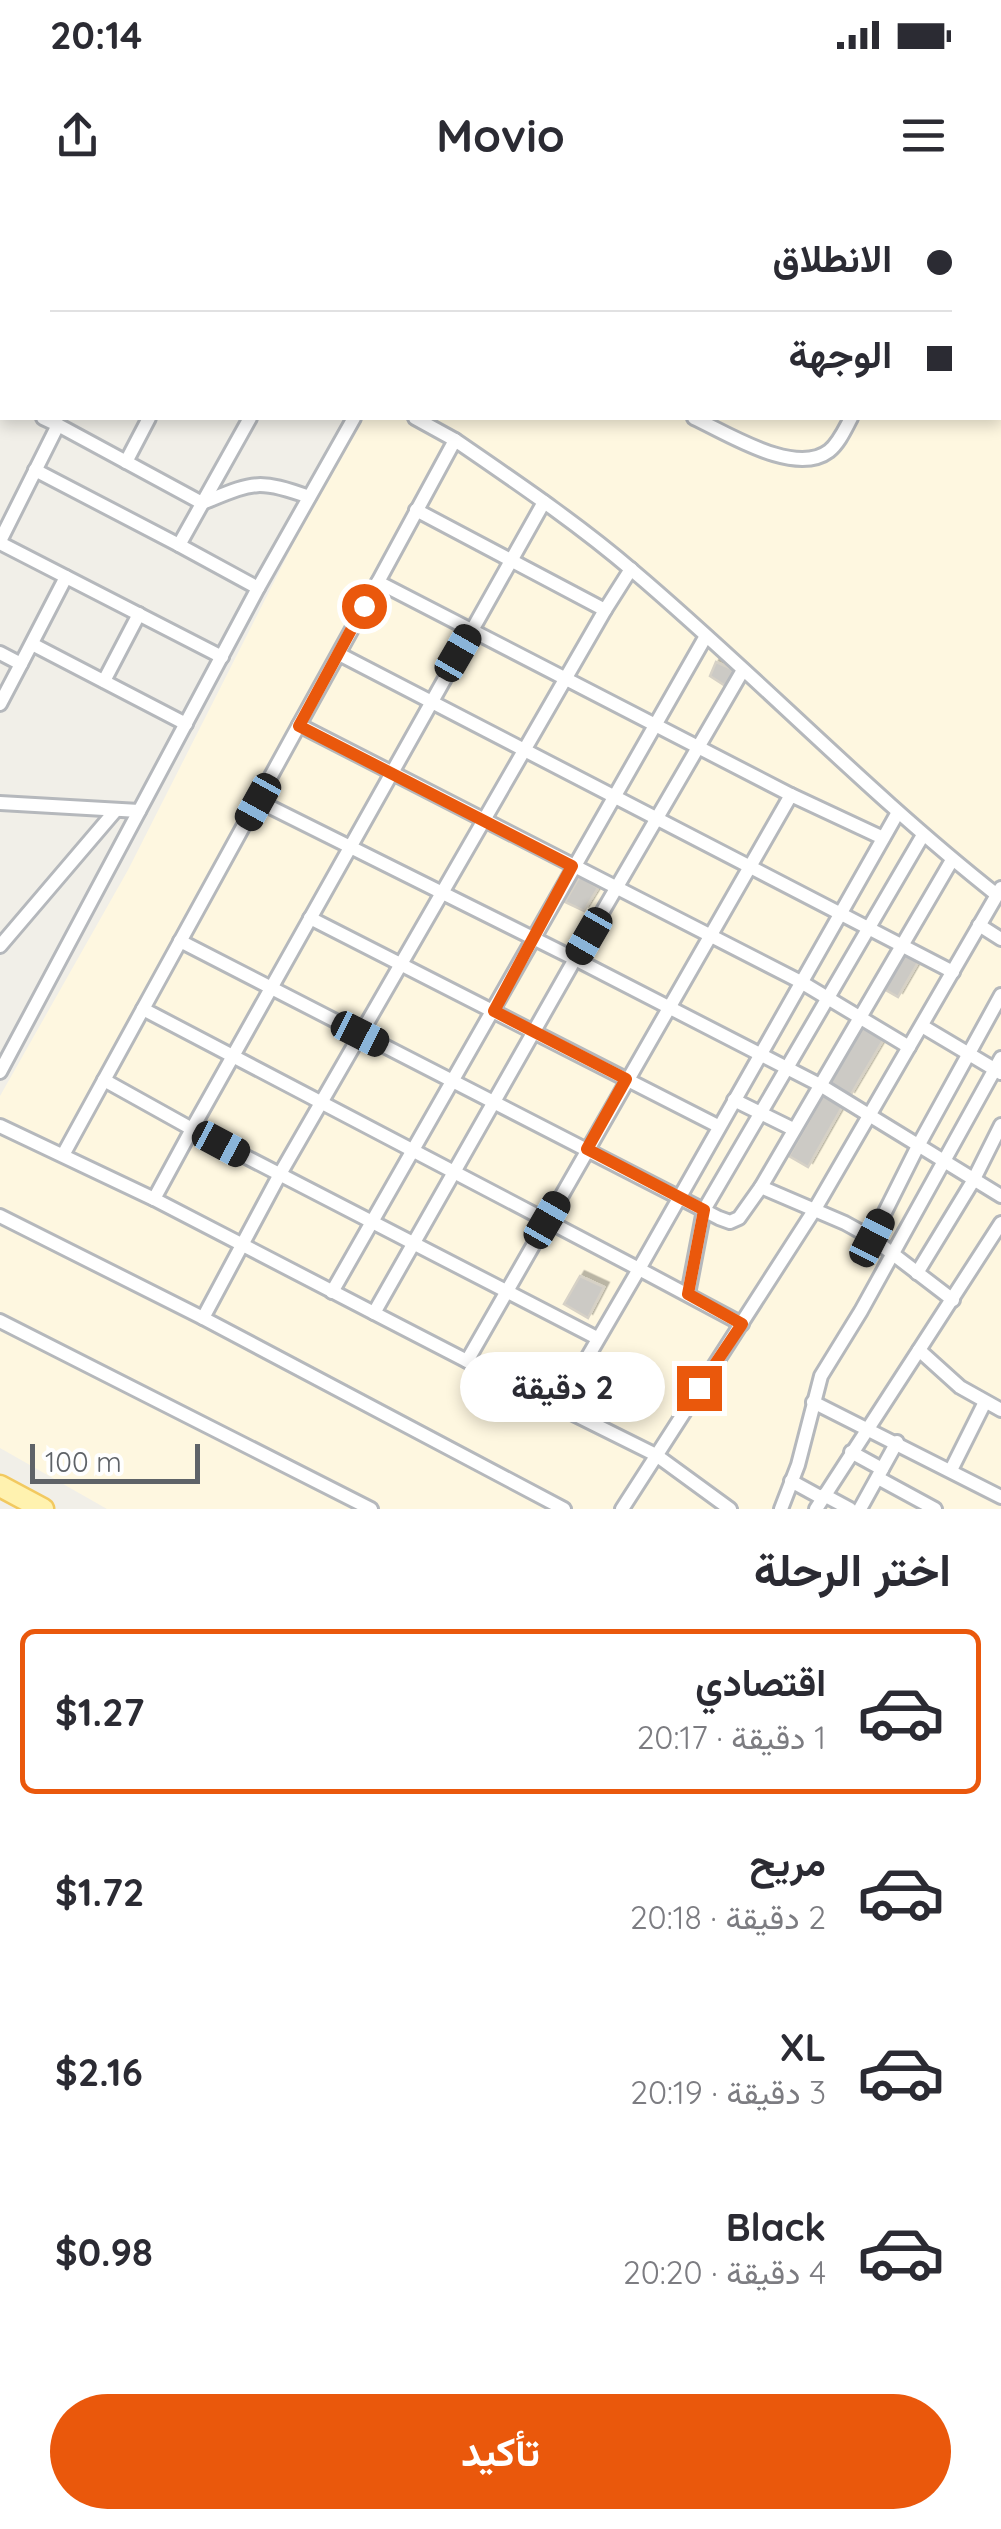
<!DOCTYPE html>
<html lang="ar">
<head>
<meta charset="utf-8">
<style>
  body { margin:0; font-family:Quicksand,Vazirmatn,sans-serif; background:#f2f2f3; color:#2b2b33; direction:rtl; height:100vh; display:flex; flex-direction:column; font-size:38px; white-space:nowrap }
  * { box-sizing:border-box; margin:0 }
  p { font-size:32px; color:#7c7c81 }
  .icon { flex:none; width:55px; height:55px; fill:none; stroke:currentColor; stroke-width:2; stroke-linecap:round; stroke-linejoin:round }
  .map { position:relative; height:1309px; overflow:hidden; direction:ltr }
  .sheet { display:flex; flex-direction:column; background:#fff; flex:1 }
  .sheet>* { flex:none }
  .guide { position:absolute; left:0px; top:0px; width:1002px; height:220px; box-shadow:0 5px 15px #0003; direction:rtl; display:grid; align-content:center; height:220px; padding:0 50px; background:#fff }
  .scale { position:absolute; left:30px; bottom:25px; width:170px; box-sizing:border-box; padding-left:10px; border:5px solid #5f6368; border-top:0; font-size:28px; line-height:35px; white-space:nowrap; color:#5f6368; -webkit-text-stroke:8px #fff; paint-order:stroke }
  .end { position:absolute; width:45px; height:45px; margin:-22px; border:12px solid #ea580c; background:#fff; box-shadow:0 0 0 5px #fff }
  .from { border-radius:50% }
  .bubble { position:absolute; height:70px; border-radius:35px; background:#fff; box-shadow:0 5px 15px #0003; font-size:32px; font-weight:700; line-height:70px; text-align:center; direction:rtl }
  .car { position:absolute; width:30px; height:60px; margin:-30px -15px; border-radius:12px; box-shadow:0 0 8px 2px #0007; background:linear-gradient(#222 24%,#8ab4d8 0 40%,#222 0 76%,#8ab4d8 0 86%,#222 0) }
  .guide b { display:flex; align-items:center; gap:35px; height:95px; font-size:38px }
  .guide b+b { border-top:2px solid #e1e1e2 }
  .guide i { width:25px; height:25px; background:#2b2b33 }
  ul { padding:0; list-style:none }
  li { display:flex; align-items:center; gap:30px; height:165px; margin:0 20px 15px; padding:0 30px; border:5px solid transparent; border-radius:15px }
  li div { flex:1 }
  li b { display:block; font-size:38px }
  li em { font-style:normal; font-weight:700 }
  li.selected { border-color:#ea580c }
  li>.icon { width:90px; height:90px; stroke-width:1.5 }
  h2 { padding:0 50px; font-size:45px; line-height:120px }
  .action { display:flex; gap:20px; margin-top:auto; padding:20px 50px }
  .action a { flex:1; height:115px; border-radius:60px; background:#ea580c; color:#fff; font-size:40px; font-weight:700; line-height:115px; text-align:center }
  .status { display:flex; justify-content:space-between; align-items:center; height:70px; padding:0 50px; background:#fff; direction:ltr }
  .status svg { height:28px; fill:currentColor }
  header { display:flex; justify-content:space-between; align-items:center; height:130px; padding:0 50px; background:#fff; font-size:45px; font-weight:700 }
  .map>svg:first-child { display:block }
  .commercial { fill:#fef7e0 }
  .building { fill:#cccac5; stroke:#d6d1c6; stroke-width:2.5; filter:url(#shadow) }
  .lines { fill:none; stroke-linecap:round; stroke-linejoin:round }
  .minor-casing { stroke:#b5b8bc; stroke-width:18 }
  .primary-casing { stroke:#f2c960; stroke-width:25 }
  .minor { stroke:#fff; stroke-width:12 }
  .primary { stroke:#fff2af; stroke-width:20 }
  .route { stroke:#ea580c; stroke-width:12 }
</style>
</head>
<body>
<div class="status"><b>20:14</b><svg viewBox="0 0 49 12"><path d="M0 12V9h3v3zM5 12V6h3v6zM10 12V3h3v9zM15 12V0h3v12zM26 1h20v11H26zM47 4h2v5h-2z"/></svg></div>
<header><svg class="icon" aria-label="menu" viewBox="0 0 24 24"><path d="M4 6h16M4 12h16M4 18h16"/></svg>Movio<svg class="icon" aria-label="share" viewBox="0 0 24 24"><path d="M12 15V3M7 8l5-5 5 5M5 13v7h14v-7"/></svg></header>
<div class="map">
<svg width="1001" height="1309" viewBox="0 0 1001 1309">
  <defs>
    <filter id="shadow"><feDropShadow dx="4.5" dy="-4.5" stdDeviation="0" flood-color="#0004"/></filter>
  </defs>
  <rect width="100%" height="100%" fill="#f1efe8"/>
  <path class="commercial" d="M 468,0 L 1001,0 L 1001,1309 L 107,1309 L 0,1248 L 0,896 L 128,670 L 357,218 L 1000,218 L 1000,2 L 466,2 Z"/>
  <g class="building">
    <path d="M 716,462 L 737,471 L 727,487 L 710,476 Z"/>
    <path d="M 580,676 L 598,688 L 584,711 L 565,702 Z"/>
    <path d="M 906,751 L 920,759 L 898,797 L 884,789 Z"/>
    <path d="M 863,823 L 885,837 L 850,896 L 828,882 Z"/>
    <path d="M 823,896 L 842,907 L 808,967 L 789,956 Z"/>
    <path d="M 580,1076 L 604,1087 L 588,1118 L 564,1104 Z"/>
  </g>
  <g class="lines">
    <defs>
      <g id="minor">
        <path d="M 162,0 L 166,2"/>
        <path d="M 344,0 L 346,2"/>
        <path d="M 529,0 L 544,0"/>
        <path d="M 780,0 L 792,2"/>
        <path d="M 840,0 L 845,2"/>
        <path d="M 10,2 L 11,0"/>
        <path d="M 83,2 L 84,0"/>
        <path d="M 481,2 L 482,0"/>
        <path d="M 805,2 L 812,0"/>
        <path d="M 966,2 L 967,0"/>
        <path d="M 0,24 L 2,18"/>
        <path d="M 0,53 L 2,55"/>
        <path d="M 1000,81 L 1001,81"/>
        <path d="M 0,159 L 2,154"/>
        <path d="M 0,195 L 2,197"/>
        <path d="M 43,218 L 58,225"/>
        <path d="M 250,218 L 179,345 L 258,388"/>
        <path d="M 415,218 L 455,240 L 378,382 L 791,595"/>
        <path d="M 694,218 C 727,233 795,277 829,251 C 839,243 845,229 851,218"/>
        <path d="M 455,240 C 516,282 577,323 633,371 C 757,476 869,594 997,695"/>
        <path d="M 126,262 L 149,218"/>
        <path d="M 35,270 L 179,345"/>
        <path d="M 544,302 L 192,929 L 597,1138"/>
        <path d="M 202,303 C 252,283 257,278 309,297"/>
        <path d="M 0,341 L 58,225 L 202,303"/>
        <path d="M 0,343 L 222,457"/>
        <path d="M 378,382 L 299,525 L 801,782 L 909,847"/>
        <path d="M 605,410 L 631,369"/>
        <path d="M 32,444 L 186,524"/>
        <path d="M 0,453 L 21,464 L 66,377"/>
        <path d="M 339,454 L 953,772"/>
        <path d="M 743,470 L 575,759 L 820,885 L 1001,996"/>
        <path d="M 104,481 L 139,414"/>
        <path d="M 0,504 L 21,464"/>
        <path d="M 299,525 L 143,809 L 639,1069 L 897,614"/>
        <path d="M 258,601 L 575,759 L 374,1113 L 467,1161"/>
        <path d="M 0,603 L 139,611"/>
        <path d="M 310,718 L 718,926"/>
        <path d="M 979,725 L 1001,739"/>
        <path d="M 180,741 L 719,1018 L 730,1022 L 739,1018 L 761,987 L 845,1023 L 872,1038 L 953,1100"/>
        <path d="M 0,746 L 116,610"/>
        <path d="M 922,826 L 1001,873"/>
        <path d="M 0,872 L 258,388 L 354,218"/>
        <path d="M 104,880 L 192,929 L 154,999 L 374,1113"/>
        <path d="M 734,900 L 793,929"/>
        <path d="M 0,926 L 154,999"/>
        <path d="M 63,955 L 143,809"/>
        <path d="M 761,987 L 952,660"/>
        <path d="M 0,1016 L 203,1118 L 564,1309"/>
        <path d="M 1001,1023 L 919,1150 L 960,1187 L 1001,1210"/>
        <path d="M 872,1038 L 918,946 L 1001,795"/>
        <path d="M 917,1073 L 973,981 L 1001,925"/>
        <path d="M 332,1092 L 706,436"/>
        <path d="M 688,1094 L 704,1010 L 923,635"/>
        <path d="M 203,1118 L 280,974 L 605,410 L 416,310"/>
        <path d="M 0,1121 L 371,1309"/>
        <path d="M 813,1202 L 1001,1297"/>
        <path d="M 558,1208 L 639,1069 L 742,1124"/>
        <path d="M 851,1252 L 882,1269"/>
        <path d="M 951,1270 L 985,1202"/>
        <path d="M 878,1278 L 935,1309"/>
        <path d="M 791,1281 L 822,1298"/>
        <path d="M 824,1295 L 850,1309"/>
        <path d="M 622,1309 L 815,1009 L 1001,688"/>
        <path d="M 730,1309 L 656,1255 L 467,1161 L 791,595 L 883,638"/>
        <path d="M 781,1309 L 798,1265 L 821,1176 L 861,1111 L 1001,858"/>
        <path d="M 816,1309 L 919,1150"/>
        <path d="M 860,1309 L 897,1242"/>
      </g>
      <path id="primary" d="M 0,1286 L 43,1309"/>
    </defs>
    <use href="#minor" class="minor-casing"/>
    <use href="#primary" class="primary-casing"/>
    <use href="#minor" class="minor"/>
    <use href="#primary" class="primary"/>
  </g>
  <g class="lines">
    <path class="route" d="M 364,406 L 299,526 L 572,666 L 494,811 L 626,879 L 587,949 L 704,1010 L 688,1094 L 742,1124 L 699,1188"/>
  </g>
</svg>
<div class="scale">100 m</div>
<i class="end from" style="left:364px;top:406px"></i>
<i class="end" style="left:699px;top:1188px"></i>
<div class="bubble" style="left:460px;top:1152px;width:205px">2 دقيقة</div>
<i class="car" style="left:458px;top:453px;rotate:30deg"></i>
<i class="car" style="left:258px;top:602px;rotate:209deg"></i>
<i class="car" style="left:589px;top:736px;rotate:210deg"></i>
<i class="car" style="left:360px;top:834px;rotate:117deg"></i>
<i class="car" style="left:221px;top:944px;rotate:118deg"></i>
<i class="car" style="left:547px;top:1020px;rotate:30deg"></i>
<i class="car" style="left:872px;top:1038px;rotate:27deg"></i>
<div class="guide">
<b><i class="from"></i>الانطلاق</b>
<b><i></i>الوجهة</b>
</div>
</div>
<section class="sheet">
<h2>اختر الرحلة</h2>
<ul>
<li class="selected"><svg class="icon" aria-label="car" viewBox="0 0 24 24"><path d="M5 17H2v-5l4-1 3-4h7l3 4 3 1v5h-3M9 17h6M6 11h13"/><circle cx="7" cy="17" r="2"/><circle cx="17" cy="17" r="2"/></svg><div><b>اقتصادي</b><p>1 دقيقة · 20:17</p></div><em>$1.27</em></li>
<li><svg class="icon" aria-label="car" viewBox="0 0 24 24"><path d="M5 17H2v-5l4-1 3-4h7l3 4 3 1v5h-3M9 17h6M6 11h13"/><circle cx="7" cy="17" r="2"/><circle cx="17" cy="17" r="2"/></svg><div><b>مريح</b><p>2 دقيقة · 20:18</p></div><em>$1.72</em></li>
<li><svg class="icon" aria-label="car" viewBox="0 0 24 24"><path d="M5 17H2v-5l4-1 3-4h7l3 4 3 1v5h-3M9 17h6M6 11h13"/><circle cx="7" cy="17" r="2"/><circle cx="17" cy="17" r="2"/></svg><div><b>XL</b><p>3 دقيقة · 20:19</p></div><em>$2.16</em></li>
<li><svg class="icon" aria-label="car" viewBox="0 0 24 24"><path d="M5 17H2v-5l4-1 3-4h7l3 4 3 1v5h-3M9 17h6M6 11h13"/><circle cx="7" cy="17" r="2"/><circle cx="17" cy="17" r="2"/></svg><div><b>Black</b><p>4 دقيقة · 20:20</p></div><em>$0.98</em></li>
</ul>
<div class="action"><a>تأكيد</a></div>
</section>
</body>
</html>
